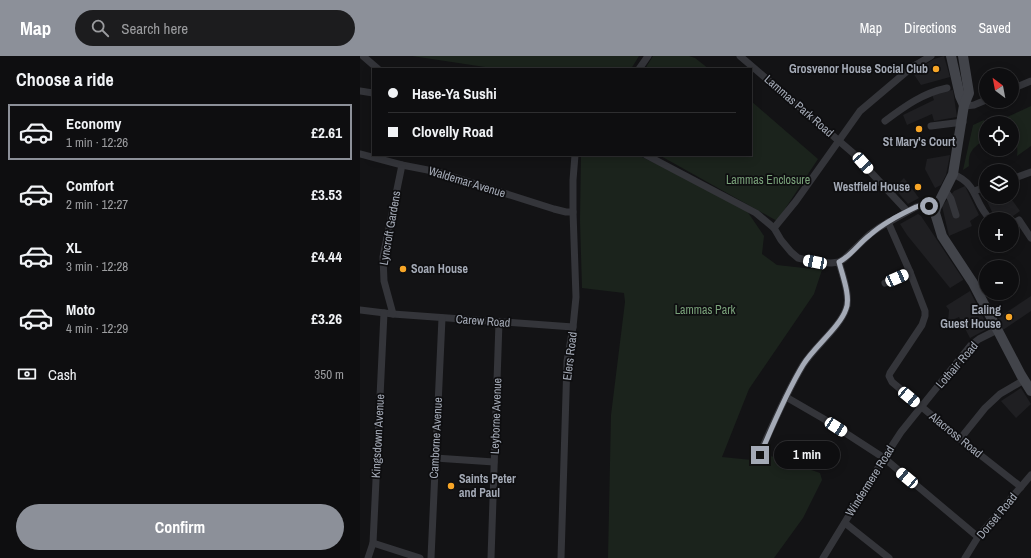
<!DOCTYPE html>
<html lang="en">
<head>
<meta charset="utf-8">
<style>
  body { margin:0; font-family:"Archivo Narrow",sans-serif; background:#1c1c1e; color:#f1f3f6; height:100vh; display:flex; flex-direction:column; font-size:15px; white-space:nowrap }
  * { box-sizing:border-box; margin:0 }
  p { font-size:13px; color:#9b9c9f }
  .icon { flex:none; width:22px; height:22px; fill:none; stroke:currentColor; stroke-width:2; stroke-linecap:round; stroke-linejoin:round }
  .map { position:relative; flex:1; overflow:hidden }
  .drawer { display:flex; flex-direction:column; background:#0e0e10; width:360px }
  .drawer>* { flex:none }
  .top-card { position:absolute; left:12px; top:12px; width:380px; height:88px; border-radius:0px; box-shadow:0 2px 10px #0003,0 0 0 1px #2e2e30; display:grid; align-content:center; height:88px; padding:0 16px; background:#0e0e10 }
  .needle { width:26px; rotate:328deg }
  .controls { position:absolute; left:619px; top:12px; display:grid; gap:8px }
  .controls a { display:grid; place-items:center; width:40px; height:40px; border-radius:50%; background:#0e0e10; box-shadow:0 2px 10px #0003,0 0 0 1px #2e2e30; font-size:20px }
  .end { position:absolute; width:18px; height:18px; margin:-9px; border:5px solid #a4aab6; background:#111; box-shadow:0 0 0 2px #111 }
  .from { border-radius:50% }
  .bubble { position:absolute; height:28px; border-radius:14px; background:#0e0e10; box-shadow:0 2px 10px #0003,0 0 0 1px #2e2e30; font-size:13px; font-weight:800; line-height:28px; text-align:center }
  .car { position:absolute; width:12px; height:24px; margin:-12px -6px; border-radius:5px; box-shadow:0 0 3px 1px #0007; background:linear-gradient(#fff 24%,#345 0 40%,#fff 0 76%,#345 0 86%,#fff 0) }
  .top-card b { display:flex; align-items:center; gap:14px; height:38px; font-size:15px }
  .top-card b+b { border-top:1px solid #2e2e30 }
  .top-card i { width:10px; height:10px; background:#f1f3f6 }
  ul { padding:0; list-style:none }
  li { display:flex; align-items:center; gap:12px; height:56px; margin:0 8px 6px; padding:0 8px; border:2px solid transparent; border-radius:0px }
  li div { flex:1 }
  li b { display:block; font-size:15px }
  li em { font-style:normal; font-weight:800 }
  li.current { border-color:#8c9099 }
  li>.icon { width:36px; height:36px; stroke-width:1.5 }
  h2 { padding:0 16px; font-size:18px; line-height:48px }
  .pay { display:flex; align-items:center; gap:10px; height:44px; padding:0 16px; font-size:15px }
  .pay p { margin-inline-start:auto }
  .primary-button { display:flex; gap:8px; margin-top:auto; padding:8px 16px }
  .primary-button a { flex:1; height:46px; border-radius:24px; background:#8c9099; color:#fff; font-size:16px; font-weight:800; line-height:46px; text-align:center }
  header { display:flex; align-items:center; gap:24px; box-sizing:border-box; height:56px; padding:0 20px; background:#8c9099; color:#fff }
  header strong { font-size:19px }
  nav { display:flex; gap:22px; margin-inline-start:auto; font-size:14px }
  .search { width:280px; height:36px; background:#1c1c1e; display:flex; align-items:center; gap:10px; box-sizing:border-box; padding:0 14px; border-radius:22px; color:#9b9c9f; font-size:15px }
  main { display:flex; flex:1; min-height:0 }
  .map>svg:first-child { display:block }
  .built { fill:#1f1f22 }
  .green { fill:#1b231c }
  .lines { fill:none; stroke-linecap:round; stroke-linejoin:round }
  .street { stroke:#34353a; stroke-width:7 }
  .secondary { stroke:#42444a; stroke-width:10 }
  .route { stroke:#a4aab6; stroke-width:5 }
  .poi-dot { fill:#f8a627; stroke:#0e0e10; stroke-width:1.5 }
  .labels { text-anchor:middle; stroke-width:3.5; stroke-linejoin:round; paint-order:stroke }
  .poi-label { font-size:12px; font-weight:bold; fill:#a4aab6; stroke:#0e0e10; text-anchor:end }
  .street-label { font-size:12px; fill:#a4aab6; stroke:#0e0e10 }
  .park-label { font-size:12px; fill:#7aa27a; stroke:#0e0e10 }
</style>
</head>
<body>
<header>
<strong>Map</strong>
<div class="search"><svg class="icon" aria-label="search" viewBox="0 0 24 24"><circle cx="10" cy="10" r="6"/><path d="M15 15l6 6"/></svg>Search here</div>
<nav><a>Map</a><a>Directions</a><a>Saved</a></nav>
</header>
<main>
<section class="drawer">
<h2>Choose a ride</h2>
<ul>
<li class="current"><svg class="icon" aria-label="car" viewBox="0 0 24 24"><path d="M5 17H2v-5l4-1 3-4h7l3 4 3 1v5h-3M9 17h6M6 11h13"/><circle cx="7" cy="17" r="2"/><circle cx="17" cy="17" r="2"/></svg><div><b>Economy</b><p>1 min · 12:26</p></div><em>£2.61</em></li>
<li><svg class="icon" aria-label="car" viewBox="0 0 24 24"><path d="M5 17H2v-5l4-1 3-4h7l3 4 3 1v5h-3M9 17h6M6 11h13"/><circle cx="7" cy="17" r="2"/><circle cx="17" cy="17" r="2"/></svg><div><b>Comfort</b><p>2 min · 12:27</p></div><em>£3.53</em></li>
<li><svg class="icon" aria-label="car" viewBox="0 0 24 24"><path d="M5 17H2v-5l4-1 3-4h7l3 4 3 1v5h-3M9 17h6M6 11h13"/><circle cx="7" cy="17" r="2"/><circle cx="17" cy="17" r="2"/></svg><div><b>XL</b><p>3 min · 12:28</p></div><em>£4.44</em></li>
<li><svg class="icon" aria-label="car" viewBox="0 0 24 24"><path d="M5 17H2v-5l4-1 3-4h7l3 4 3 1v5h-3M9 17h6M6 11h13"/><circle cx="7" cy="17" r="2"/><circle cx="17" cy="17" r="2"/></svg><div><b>Moto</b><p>4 min · 12:29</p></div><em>£3.26</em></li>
</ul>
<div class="pay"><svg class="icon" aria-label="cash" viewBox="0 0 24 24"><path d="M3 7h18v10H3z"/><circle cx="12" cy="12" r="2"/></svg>Cash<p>350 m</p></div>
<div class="primary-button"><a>Confirm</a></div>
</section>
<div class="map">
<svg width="671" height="502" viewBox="0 0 671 502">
  <rect width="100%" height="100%" fill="#131315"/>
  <g class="built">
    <path d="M 584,0 L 590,21 L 561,29 L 553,17 L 574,3 Z"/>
    <path d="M 593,34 L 597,61 L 574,65 L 572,58 L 547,69 L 543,59 L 574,44 L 572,39 L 578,36 Z"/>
    <path d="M 590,99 L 586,119 L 581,129 L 575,132 L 565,113 L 567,103 Z"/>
    <path d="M 544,122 L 559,142 L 548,148 L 534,132 Z"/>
    <path d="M 605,130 L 619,159 L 610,165 L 612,170 L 589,180 L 582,150 L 594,135 Z"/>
    <path d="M 626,138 L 626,141 L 650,141 L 660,155 L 649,163 L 639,163 L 633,158 L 624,139 Z"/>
    <path d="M 558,158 L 561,160 L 603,223 L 603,224 L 590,232 L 547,179 L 540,168 Z"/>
    <path d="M 610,235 L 628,271 L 627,273 L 610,282 L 599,261 L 588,266 L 589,254 L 586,250 Z"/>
    <path d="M 671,240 L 671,255 L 643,274 L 638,262 Z"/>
    <path d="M 661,332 L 671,348 L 656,362 L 641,345 Z"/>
  </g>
  <g class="green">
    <path d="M 52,0 L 279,0 L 271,13 L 138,13 Z"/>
    <path d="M 293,0 L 329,0 L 335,2 L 349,13 L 285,13 Z"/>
    <path d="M 391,45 L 458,103 L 417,165 L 299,99 L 391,99 Z"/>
    <path d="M 671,50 L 671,90 L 657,100 C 659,86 652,80 652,67 L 634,67 Z"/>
    <path d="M 624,64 C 626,68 627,70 624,74 L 626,82 C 614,92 608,94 609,110 L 603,114 L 613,69 Z"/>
    <path d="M 221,99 L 278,99 L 350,134 L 387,155 L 404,180 L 402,198 L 417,209 L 462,214 L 454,238 L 389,333 L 362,401 L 392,404 L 405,398 L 460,417 L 462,424 L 443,462 L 414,502 L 248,502 L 251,359 L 265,246 L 264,237 L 222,232 L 220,164 Z"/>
  </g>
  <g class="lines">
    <g class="street">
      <path d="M 3,0 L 18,13"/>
      <path d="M 380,0 L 493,97 L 547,155"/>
      <path d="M 279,13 L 288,0"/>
      <path d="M 652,33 L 671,25"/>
      <path d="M 0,35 L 13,37"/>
      <path d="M 605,50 L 614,49 L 626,44"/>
      <path d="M 525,65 C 545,50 563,37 587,32"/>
      <path d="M 571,70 L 603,66"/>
      <path d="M 0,98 L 42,109 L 78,116 L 194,153 L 206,156 L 213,156"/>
      <path d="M 286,99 L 396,157 L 414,172 L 421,184 L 431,196 L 438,202 L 455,206 L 471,207 L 479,206 L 484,203 L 510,178 L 520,171 L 556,151 C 564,148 569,149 576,152"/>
      <path d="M 593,118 C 619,129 613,146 630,163"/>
      <path d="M 652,123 L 671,116"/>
      <path d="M 585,134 L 591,143 L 596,159"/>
      <path d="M 614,135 L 626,131"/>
      <path d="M 528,166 L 550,216 L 565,255 L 565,260 L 562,269 L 530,317 L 529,320 L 532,326 L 600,383 L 661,431"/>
      <path d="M 652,168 L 659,164 L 671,182"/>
      <path d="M 414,172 L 436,145 L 500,55 L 552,11 L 571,0"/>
      <path d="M 525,227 L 550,216"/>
      <path d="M 0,254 L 33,258 L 213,271"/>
      <path d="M 33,258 L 24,225 L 23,201 L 42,109"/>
      <path d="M 426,341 L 464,363 L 524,402 L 618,481"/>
      <path d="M 600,383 L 625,352 L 640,338 L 664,324"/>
      <path d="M 399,399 C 413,369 426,337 443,309 C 454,291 480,271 486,253 C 491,241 482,218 479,206"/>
      <path d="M 75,402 L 134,406"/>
      <path d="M 485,467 L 529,502"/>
      <path d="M 13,487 L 60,502"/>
      <path d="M 8,502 L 13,487 L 24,257"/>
      <path d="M 71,502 L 82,262"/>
      <path d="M 131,502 L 139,266"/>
      <path d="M 201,502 L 207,305 L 213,271 L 216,241 L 213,156 L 213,124 L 215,99"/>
      <path d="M 463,502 L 524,402 L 541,376 L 611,289 L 619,283 L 637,274"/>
      <path d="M 605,502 L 618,481 L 671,419"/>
    </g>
    <g class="secondary">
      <path d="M 591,0 L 600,40 L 604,49"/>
      <path d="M 603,0 L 609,37 L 604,49 L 593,118 L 576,152 L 575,157 L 582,180 L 613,227 L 661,319 L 671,335"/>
    </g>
  </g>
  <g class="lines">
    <path class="route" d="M 400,399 C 413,369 426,337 443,309 C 454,291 480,271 486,253 C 491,241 482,218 479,206 C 491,200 499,187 510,179 C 523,167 540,159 556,151 L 562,149 L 569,150"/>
  </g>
  <g class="poi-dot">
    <circle cx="576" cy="13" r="4"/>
    <circle cx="559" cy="73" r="4"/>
    <circle cx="558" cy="131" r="4"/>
    <circle cx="43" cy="213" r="4"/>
    <circle cx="649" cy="261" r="4"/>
    <circle cx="91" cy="430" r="4"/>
  </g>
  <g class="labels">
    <g class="poi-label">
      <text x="568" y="17">Grosvenor House Social Club</text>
      <text x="559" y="90" text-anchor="middle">St Mary's Court</text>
      <text x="550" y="135">Westfield House</text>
      <text x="51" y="217" text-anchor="start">Soan House</text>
      <text x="641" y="258">Ealing<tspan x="641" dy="14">Guest House</tspan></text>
      <text x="99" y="427" text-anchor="start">Saints Peter<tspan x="99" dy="14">and Paul</tspan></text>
    </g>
    <g class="street-label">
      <text transform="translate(439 50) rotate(41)" y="4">Lammas Park Road</text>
      <text transform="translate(107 126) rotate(17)" y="4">Waldemar Avenue</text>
      <text transform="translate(30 172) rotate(-80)" y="4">Lyncroft Gardens</text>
      <text transform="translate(123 265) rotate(4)" y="4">Carew Road</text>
      <text transform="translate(210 300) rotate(-83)" y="4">Elers Road</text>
      <text transform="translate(597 309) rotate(-49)" y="4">Lothair Road</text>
      <text transform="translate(136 360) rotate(-88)" y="4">Leyborne Avenue</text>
      <text transform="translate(596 379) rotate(39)" y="4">Alacross Road</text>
      <text transform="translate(18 380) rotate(-87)" y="4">Kingsdown Avenue</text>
      <text transform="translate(76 382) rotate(-87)" y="4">Camborne Avenue</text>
      <text transform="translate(510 425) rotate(-58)" y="4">Windermere Road</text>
      <text transform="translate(637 460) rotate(-50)" y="4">Dorset Road</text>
    </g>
    <g class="park-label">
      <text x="408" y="128">Lammas Enclosure</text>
      <text x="345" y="258">Lammas Park</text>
    </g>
  </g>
</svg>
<div class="controls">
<a><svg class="needle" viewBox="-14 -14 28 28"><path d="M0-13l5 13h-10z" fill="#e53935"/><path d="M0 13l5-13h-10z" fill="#9b9c9f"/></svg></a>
<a><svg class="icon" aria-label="locate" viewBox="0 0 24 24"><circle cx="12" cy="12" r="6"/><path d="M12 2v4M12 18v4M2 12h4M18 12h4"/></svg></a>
<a><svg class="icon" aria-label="layers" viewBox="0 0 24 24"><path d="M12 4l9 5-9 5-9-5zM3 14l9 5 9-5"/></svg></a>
<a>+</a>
<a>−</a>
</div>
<i class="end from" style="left:569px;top:150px"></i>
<i class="end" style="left:400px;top:399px"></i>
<div class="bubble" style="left:414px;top:385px;width:66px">1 min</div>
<i class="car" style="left:503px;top:107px;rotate:138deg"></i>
<i class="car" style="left:455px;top:206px;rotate:281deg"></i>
<i class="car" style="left:537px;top:222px;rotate:66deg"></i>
<i class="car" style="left:549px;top:341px;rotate:130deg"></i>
<i class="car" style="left:476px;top:371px;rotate:123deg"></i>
<i class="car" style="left:547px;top:422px;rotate:310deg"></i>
<div class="top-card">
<b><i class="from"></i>Hase-Ya Sushi</b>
<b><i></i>Clovelly Road</b>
</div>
</div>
</main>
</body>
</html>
